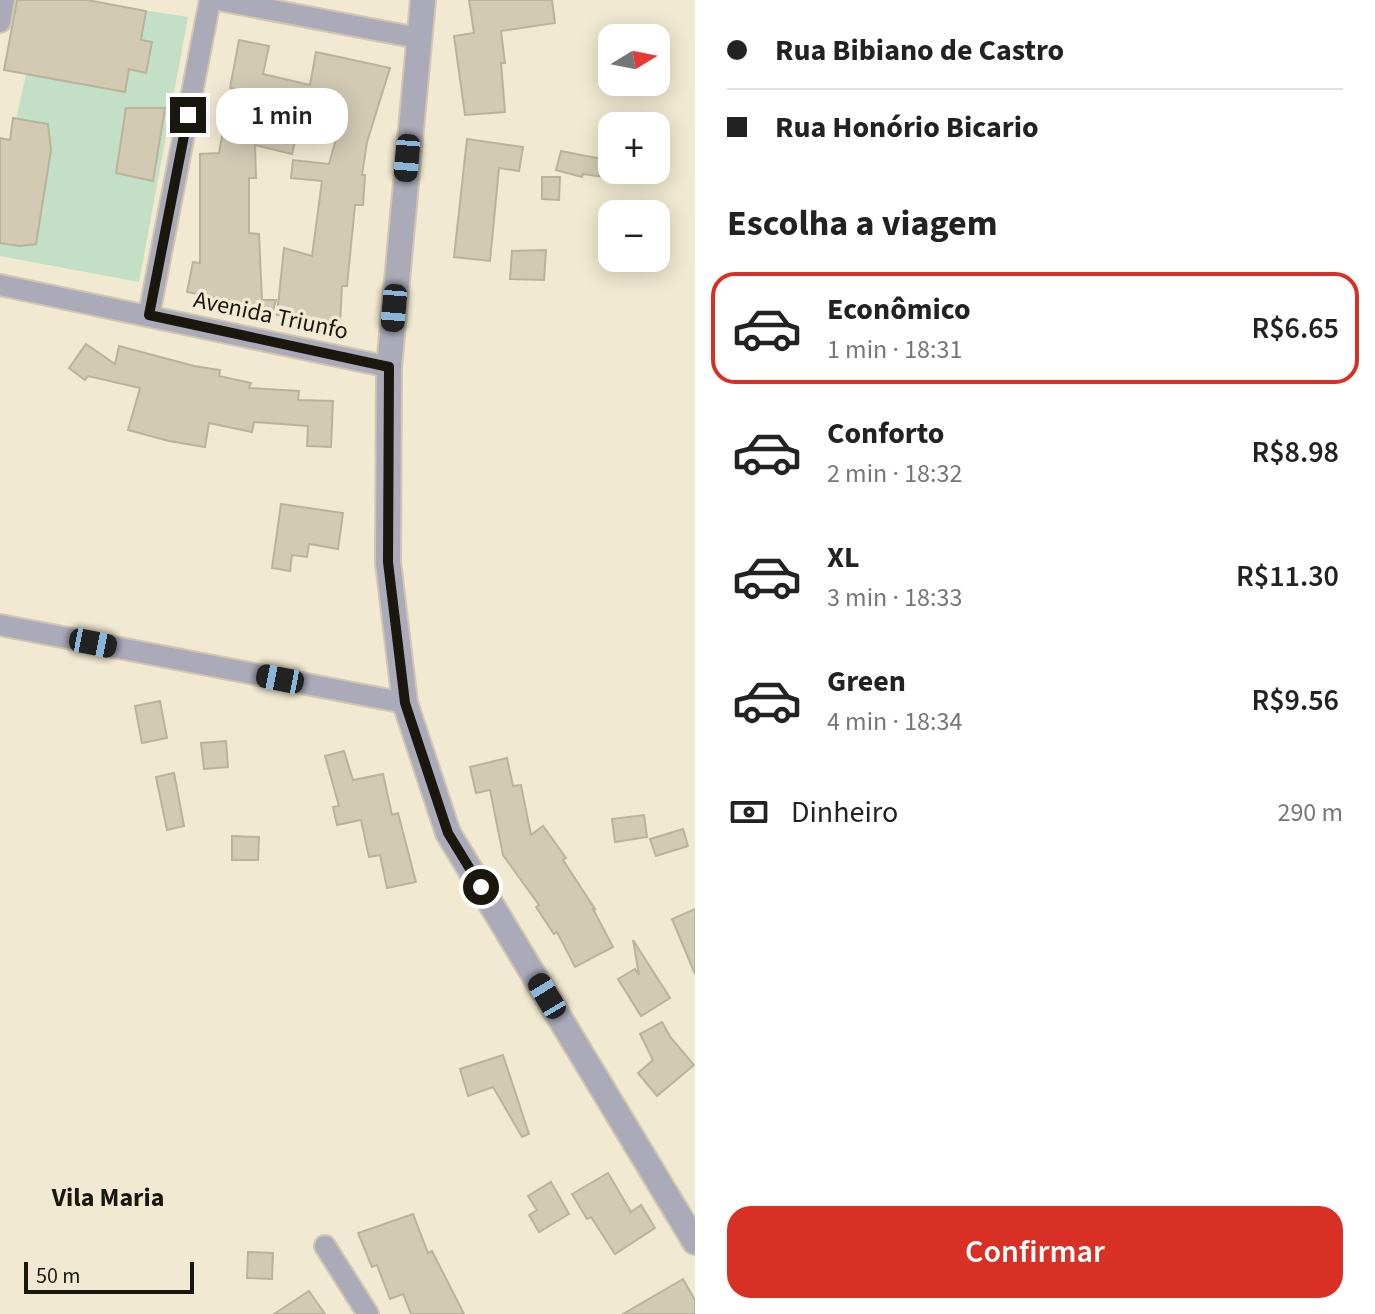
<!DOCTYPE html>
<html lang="pt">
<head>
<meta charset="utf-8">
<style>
  body { margin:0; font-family:"Source Sans 3",sans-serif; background:#f6f6f6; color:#222; height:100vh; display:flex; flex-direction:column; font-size:30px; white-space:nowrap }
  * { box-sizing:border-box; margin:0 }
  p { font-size:26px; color:#767676 }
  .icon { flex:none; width:44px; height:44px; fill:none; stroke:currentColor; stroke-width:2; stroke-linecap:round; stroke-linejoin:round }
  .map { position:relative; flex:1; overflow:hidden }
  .side { display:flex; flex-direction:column; background:#fff; width:680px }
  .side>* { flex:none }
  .banner { display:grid; align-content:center; height:176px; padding:0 32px; background:#fff }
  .needle { width:52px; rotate:80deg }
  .fabs { position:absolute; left:598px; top:24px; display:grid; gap:16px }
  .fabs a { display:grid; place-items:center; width:72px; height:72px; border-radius:16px; background:#fff; box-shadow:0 4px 20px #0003; font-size:40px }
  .scale { position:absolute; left:24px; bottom:20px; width:170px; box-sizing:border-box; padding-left:8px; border:4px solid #1a170f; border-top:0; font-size:22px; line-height:28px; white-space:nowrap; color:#1a170f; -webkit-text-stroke:6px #f1e9d1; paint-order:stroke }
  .end { position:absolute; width:36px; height:36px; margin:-18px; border:10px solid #1a170f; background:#fff; box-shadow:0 0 0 4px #fff }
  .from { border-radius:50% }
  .bubble { position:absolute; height:56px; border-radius:24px; background:#fff; box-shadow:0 4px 20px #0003; font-size:26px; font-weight:600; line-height:56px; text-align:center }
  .car { position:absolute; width:24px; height:48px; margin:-24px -12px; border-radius:10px; box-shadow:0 0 6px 2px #0007; background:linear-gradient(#222 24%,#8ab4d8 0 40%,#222 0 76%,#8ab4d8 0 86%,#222 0) }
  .banner b { display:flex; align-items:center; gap:28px; height:76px; font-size:30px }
  .banner b+b { border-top:2px solid #e0e0e0 }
  .banner i { width:20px; height:20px; background:#222 }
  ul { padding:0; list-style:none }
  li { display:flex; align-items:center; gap:24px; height:112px; margin:0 16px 12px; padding:0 16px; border:4px solid transparent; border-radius:24px }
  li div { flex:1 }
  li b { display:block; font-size:30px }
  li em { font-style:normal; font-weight:600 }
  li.selected { border-color:#d93025 }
  li>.icon { width:72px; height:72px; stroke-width:1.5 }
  h2 { padding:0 32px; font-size:36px; line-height:96px }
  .pay { display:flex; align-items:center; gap:20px; height:88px; padding:0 32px; font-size:30px }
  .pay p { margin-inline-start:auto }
  .action { display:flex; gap:16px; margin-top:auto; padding:16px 32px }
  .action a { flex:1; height:92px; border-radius:24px; background:#d93025; color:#fff; font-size:32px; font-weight:600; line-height:92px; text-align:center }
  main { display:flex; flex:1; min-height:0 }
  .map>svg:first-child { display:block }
  .green { fill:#c3dfc6 }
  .building { fill:#d2cab3; stroke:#bab39c; stroke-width:2 }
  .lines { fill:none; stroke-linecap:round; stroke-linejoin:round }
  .minor-casing { stroke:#cfc7b2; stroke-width:24 }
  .tertiary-casing { stroke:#cfc7b2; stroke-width:28 }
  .minor { stroke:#abaab9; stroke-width:20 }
  .tertiary { stroke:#abaab9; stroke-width:24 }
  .route { stroke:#1a170f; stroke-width:10 }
  .labels { text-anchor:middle; stroke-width:7; stroke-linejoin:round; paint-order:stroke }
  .street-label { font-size:24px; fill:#1a170f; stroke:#f1e9d1 }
  .neighbourhood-label { font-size:26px; font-weight:bold; fill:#1a170f; stroke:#f1e9d1 }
</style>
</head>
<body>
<main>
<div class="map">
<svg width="695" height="1314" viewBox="0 0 695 1314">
  <rect width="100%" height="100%" fill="#f1e9d1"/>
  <path class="green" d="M 43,0 L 79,0 L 188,17 L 139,282 L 0,256 L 0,189 Z"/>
  <g class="building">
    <path d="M 17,0 L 87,0 L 146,11 L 141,40 L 152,42 L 146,73 L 129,69 L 125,92 L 4,70 Z"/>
    <path d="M 469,0 L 552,0 L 555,23 L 501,31 L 505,63 L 501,63 L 505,112 L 465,115 L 454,36 L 474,33 Z"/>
    <path d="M 239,40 L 269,46 L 263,74 L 310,85 L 316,52 L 390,68 L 367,142 L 362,175 L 365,175 L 363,205 L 355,205 L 347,286 L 342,286 L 340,323 L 277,315 L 284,248 L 312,256 L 322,181 L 291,178 L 293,160 L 329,164 L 343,114 L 303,107 L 292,154 L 255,145 L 256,178 L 249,178 L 249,233 L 259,234 L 262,300 L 276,300 L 270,321 L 244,316 L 246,303 L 187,292 L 193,262 L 200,263 L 200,154 L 219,153 L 227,109 L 273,109 L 274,96 L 230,88 Z"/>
    <path d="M 126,108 L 165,108 L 153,181 L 116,173 Z"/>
    <path d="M 13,118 L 48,124 L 51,150 L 36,244 L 20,246 L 0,243 L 0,138 L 10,140 Z"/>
    <path d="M 467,139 L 523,147 L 519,171 L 499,168 L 490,261 L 454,257 Z"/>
    <path d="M 561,151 L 612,161 L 612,178 L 583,174 L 582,177 L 556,170 Z"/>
    <path d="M 542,177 L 560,177 L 559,200 L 542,199 Z"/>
    <path d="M 546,250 L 544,280 L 510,279 L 512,251 Z"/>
    <path d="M 86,344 L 115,364 L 119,346 L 194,366 L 220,370 L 219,376 L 251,383 L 249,388 L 299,391 L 298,400 L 333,401 L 331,447 L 307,446 L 308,426 L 254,422 L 252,432 L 209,423 L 205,447 L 169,441 L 128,430 L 140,388 L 88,376 L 85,380 L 69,368 Z"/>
    <path d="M 281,504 L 343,513 L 338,549 L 309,544 L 307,557 L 292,555 L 290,571 L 272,568 Z"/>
    <path d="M 160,701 L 167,738 L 142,743 L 135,706 Z"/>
    <path d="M 226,741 L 228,767 L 204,769 L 201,743 Z"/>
    <path d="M 344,751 L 353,780 L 383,774 L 392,815 L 398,813 L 416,882 L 387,888 L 380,855 L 369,857 L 361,820 L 337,825 L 333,807 L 339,806 L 325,756 Z"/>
    <path d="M 507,758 L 513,786 L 521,785 L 531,835 L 543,826 L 566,858 L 563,860 L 595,909 L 593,909 L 613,947 L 575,967 L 557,932 L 554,934 L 536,907 L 539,905 L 503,855 L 490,790 L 476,793 L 470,767 Z"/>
    <path d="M 174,773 L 184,826 L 167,830 L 156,777 Z"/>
    <path d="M 644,815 L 647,837 L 615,842 L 612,819 Z"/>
    <path d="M 683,829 L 688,846 L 656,856 L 650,839 Z"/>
    <path d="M 232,836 L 259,837 L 258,860 L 232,860 Z"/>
    <path d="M 695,909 L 695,974 L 672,919 Z"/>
    <path d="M 633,940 L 670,998 L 641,1016 L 618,979 L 635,969 L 639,975 Z"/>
    <path d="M 662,1022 L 671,1038 L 694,1065 L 657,1096 L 638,1073 L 653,1060 L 640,1034 Z"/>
    <path d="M 503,1055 L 529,1134 L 522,1137 L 493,1087 L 468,1096 L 460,1069 Z"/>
    <path d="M 608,1173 L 631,1212 L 641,1205 L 655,1228 L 615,1254 L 591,1217 L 587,1219 L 572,1194 Z"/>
    <path d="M 551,1182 L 569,1214 L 539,1232 L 529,1215 L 537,1210 L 528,1196 Z"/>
    <path d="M 413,1214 L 428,1253 L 432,1251 L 464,1314 L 411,1314 L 403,1294 L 390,1299 L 377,1265 L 372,1267 L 358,1233 Z"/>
    <path d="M 248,1252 L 273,1253 L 272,1279 L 247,1278 Z"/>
    <path d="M 683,1279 L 695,1300 L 695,1314 L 623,1314 Z"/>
    <path d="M 309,1291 L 325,1314 L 274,1314 Z"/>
  </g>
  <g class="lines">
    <defs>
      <g id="minor">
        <path d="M 219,0 L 418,38"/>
        <path d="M 0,22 L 4,0"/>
        <path d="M 0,285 L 389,367"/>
        <path d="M 149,315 L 210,0"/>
        <path d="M 0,625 L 405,703"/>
        <path d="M 325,1246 L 368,1314"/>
      </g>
      <path id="tertiary" d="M 423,0 L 389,367 L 388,562 L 405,703 L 448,833 L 695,1242"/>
    </defs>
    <use href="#minor" class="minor-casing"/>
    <use href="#tertiary" class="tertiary-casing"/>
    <use href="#minor" class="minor"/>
    <use href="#tertiary" class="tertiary"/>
  </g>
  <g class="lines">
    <path class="route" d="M 188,115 L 149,315 L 389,367 L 388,562 L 405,703 L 448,833 L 481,887"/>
  </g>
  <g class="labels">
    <g class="street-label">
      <text transform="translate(271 315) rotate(12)" y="8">Avenida Triunfo</text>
    </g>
    <g class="neighbourhood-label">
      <text x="108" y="1206">Vila Maria</text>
    </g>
  </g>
</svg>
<div class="fabs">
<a><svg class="needle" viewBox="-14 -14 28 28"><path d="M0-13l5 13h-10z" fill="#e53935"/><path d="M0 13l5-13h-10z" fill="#767676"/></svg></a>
<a>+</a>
<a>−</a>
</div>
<div class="scale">50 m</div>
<i class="end from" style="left:481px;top:887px"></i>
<i class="end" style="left:188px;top:115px"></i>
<div class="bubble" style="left:216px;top:88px;width:132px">1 min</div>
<i class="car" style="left:407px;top:158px;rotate:185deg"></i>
<i class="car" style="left:394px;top:308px;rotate:185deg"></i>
<i class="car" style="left:93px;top:643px;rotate:101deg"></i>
<i class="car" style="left:280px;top:679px;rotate:281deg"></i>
<i class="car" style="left:547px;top:996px;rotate:329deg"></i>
</div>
<section class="side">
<div class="banner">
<b><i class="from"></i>Rua Bibiano de Castro</b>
<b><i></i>Rua Honório Bicario</b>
</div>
<h2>Escolha a viagem</h2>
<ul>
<li class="selected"><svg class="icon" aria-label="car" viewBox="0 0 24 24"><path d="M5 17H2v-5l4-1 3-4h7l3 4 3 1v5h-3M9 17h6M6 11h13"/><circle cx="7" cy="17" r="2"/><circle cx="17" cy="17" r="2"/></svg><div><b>Econômico</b><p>1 min · 18:31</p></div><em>R$6.65</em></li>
<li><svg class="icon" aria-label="car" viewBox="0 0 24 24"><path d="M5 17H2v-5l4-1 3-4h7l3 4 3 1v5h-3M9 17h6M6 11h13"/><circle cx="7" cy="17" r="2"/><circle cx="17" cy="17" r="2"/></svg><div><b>Conforto</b><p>2 min · 18:32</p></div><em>R$8.98</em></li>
<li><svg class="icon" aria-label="car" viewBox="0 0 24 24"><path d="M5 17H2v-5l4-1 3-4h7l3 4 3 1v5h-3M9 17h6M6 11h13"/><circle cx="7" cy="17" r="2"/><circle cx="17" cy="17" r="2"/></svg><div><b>XL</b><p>3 min · 18:33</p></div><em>R$11.30</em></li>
<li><svg class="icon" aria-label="car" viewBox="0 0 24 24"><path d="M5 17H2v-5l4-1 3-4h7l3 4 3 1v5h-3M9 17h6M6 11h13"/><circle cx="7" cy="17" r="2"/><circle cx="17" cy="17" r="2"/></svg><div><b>Green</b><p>4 min · 18:34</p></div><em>R$9.56</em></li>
</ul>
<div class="pay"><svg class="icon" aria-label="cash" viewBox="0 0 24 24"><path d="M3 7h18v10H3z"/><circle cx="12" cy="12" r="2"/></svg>Dinheiro<p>290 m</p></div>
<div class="action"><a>Confirmar</a></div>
</section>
</main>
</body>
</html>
